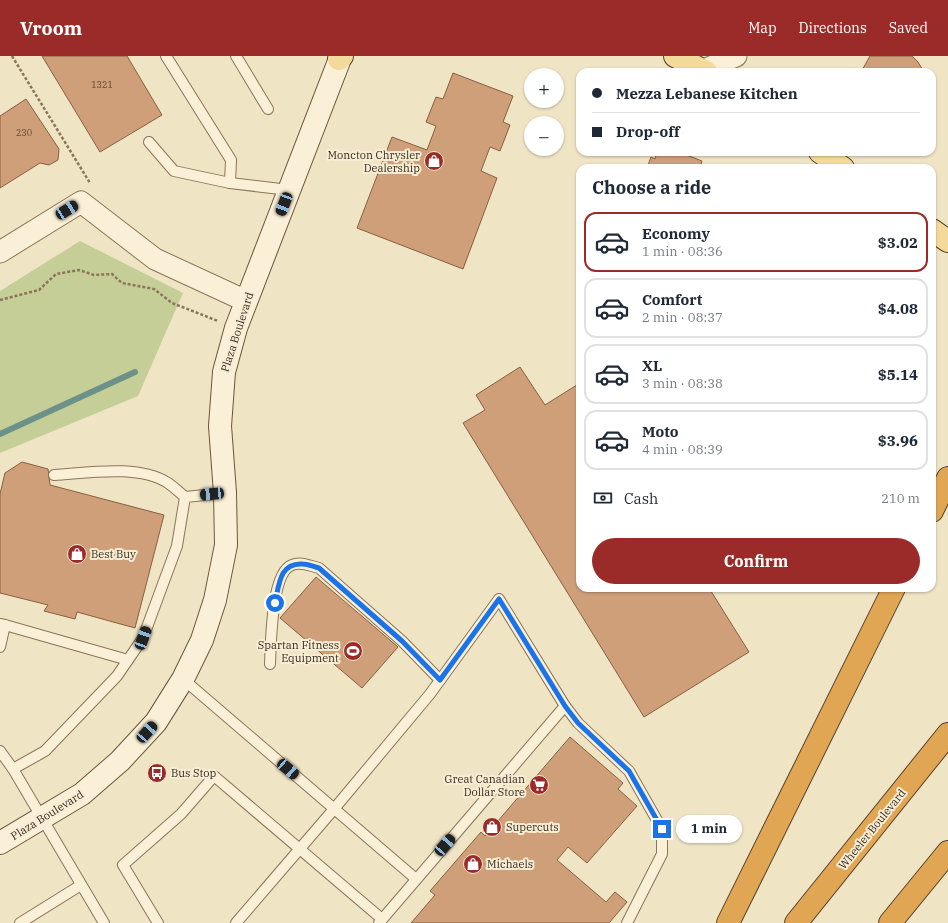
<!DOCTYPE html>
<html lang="en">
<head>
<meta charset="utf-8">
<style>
  body { margin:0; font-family:"IBM Plex Serif",serif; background:#f6f6f7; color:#1f2937; height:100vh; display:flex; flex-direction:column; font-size:15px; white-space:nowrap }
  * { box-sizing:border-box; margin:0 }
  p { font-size:13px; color:#747a83 }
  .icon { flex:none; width:22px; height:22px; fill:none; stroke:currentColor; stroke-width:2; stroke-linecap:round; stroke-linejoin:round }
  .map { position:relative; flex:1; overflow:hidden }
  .drawer { position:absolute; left:576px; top:108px; width:360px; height:428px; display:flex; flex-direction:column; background:#fff; border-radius:12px; box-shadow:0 1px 3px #0004 }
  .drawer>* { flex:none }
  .hud { position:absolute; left:576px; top:12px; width:360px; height:88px; border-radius:12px; box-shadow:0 1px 3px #0004; display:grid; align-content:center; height:88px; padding:0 16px; background:#fff }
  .tools { position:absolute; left:524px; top:12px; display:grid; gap:8px }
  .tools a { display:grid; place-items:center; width:40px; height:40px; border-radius:50%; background:#fff; box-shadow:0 1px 3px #0004; font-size:20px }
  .end { position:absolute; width:18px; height:18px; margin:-9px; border:5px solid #1a73e8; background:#fff; box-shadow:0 0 0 2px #fff }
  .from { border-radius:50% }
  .bubble { position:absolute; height:28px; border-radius:14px; background:#fff; box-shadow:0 1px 3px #0004; font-size:13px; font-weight:700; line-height:28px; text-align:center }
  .car { position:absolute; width:12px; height:24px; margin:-12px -6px; border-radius:5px; box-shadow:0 0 3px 1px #0007; background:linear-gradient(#222 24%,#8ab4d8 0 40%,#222 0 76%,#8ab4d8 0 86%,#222 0) }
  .hud b { display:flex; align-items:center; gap:14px; height:38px; font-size:15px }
  .hud b+b { border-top:1px solid #e0e1e3 }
  .hud i { width:10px; height:10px; background:#1f2937 }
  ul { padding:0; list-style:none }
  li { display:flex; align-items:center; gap:12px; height:60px; margin:0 8px 6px; padding:0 8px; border:2px solid #e0e1e3; border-radius:12px }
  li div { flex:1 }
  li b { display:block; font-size:15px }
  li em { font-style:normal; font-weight:700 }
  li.selected { border-color:#9b2b28 }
  li>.icon { width:36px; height:36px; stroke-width:1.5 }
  h2 { padding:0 16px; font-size:18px; line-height:48px }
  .pay { display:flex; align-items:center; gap:10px; height:44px; padding:0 16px; font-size:15px }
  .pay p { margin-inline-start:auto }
  .button { display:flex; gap:8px; margin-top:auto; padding:8px 16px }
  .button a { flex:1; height:46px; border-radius:24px; background:#9b2b28; color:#fff; font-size:16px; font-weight:700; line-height:46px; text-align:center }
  header { display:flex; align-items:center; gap:24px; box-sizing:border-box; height:56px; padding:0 20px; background:#9b2b28; color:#fff }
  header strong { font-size:19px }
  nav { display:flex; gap:22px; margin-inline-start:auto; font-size:14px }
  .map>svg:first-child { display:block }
  .green { fill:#c6ce97 }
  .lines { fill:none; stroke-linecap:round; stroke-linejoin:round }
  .stream { stroke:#6c9189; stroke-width:6 }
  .building { fill:#ce9f79; stroke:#8a5f3f }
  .lane-casing { stroke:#8a755a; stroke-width:12 }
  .street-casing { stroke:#8a755a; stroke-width:23 }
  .secondary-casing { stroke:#6c563d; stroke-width:24 }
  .primary-casing { stroke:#58432e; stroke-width:24 }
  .highway-casing { stroke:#58432e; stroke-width:24 }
  .path { stroke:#8a755a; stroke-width:2.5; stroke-dasharray:3 2; stroke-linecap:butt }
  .lane { stroke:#faf0d7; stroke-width:10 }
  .street { stroke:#faf0d7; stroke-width:21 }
  .secondary { stroke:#faf0d7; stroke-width:22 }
  .primary { stroke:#f3da9b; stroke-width:22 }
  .highway { stroke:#e0a653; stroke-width:22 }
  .route { stroke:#1a73e8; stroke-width:5 }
  .labels { text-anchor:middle; stroke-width:4; stroke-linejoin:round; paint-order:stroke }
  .number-label { font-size:9px; fill:#5f4935 }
  .poi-label { font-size:11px; fill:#3a2c1e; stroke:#f6edd4; text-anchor:start }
  .street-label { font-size:11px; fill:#3a2c1e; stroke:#f6edd4 }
</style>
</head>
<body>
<header>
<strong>Vroom</strong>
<nav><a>Map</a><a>Directions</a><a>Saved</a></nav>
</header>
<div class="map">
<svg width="948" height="867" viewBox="0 0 948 867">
  <rect width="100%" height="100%" fill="#efe4c4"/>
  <path class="green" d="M 80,185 L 183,237 L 138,340 L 0,397 L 0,235 Z"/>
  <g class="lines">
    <path class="stream" d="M 0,378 L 135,316"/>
  </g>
  <g class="building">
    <path d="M 42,0 L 127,0 L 162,59 L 100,96 Z"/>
    <path d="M 870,0 L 912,0 L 918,6 L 924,16 L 861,16 Z"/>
    <path d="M 453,17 L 513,40 L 503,66 L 510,69 L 500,95 L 490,91 L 481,115 L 497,122 L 463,213 L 357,172 L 392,81 L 427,94 L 436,70 L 426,66 L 436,41 L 443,43 Z"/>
    <path d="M 26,43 L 59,93 L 58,104 L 49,109 L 40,107 L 0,132 L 0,60 Z"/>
    <path d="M 657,96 L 679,96 L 702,105 L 700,112 L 647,112 L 651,101 L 655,103 Z"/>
    <path d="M 520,311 L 545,349 L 580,327 L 580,532 L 709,532 L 749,596 L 644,661 L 463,367 L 485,354 L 476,339 Z"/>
    <path d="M 22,406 L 48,413 L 50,429 L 164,459 L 135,572 L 77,556 L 75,563 L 44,555 L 48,549 L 0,537 L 0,438 L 5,417 Z"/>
    <path d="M 316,521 L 398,591 L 362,632 L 280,562 Z"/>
    <path d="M 570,681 L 623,727 L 618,733 L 637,750 L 587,807 L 568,791 L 557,804 L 606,846 L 615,836 L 627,846 L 609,867 L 411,867 L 435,839 L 430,835 L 481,776 L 485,780 Z"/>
  </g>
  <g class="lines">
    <defs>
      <g id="lane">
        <path d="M 166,0 L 231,104 L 230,127"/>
        <path d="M 236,0 L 268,53"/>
        <path d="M 149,86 L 174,115 L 230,127 L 289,134"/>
        <path d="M 54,419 C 88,417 138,408 168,427 C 174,431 179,436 185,441"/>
        <path d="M 5,569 L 128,604"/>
        <path d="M 0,591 L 5,569 L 0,568"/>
        <path d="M 270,608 C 271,588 271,516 292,509 C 301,505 310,510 319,512 L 402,585 L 440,624"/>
        <path d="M 183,623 L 416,823"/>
        <path d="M 0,695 L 13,713 L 104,867"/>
        <path d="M 13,713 L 45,695 L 117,620 L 143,582 L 177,490 L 185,441 L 225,437"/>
        <path d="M 20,867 L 81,829"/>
        <path d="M 158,867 L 123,809 L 181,758 L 214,720 L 382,863"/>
        <path d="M 236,867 L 334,753 L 430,638 L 499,543 L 565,650 L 578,667 L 629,715 L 662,773 L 662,798 L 627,867"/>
        <path d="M 379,867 L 565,650"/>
      </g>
      <g id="street">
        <path d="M 704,14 L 736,0"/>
        <path d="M 0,196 L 81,146 L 155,203 L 246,245"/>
      </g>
      <path id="secondary" d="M 0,787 L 82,738 L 120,705 L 156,666 L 183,623 L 202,584 L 215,544 L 226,489 L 225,437 L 220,370 L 224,316 L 236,272 L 341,0"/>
      <g id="primary">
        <path d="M 675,0 L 706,16"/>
        <path d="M 339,3 L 342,0"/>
        <path d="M 820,96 L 843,112"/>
        <path d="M 932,174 L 948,185"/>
      </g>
      <g id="highway">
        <path d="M 932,455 L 948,422"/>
        <path d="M 728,867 L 894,532"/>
        <path d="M 796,867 L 948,678"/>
        <path d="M 890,867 L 948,796"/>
      </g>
    </defs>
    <use href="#lane" class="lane-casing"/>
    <use href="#street" class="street-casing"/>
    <use href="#secondary" class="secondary-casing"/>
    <use href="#primary" class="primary-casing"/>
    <use href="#highway" class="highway-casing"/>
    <g class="path">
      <path d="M 12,0 L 90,127"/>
      <path d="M 0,244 L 39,234 L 56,218 L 79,214 L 94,219 L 112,218 L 122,227 L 154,233 L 172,247 L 218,265"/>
    </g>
    <use href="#lane" class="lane"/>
    <use href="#street" class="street"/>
    <use href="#secondary" class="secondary"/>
    <use href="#primary" class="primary"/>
    <use href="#highway" class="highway"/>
  </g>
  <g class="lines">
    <path class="route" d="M 275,547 C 279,530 279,506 303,508 C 308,508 314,511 319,512 L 402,585 L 440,624 L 499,543 L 565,650 L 578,667 L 629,715 L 662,773"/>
  </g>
  <defs>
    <symbol id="shop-disc" viewBox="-11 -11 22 22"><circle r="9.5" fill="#9b2b28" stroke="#f6edd4"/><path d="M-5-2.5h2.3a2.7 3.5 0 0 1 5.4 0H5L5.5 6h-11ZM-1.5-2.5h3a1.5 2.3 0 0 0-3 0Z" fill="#fff"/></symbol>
    <symbol id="stadium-disc" viewBox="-11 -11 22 22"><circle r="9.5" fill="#9b2b28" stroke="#f6edd4"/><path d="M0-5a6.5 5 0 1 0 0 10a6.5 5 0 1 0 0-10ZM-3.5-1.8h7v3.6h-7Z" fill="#fff"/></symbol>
    <symbol id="bus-disc" viewBox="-11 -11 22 22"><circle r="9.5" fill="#9b2b28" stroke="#f6edd4"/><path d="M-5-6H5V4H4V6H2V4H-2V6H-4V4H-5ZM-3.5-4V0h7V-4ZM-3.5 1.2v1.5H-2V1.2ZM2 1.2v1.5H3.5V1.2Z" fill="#fff"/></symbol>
    <symbol id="supermarket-disc" viewBox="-11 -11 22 22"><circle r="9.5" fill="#9b2b28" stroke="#f6edd4"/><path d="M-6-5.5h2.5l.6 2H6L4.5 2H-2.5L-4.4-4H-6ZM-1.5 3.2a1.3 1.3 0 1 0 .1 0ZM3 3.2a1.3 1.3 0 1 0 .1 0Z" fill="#fff"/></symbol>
  </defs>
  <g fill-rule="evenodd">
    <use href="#shop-disc" x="423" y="94" width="22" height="22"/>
    <use href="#shop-disc" x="66" y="487" width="22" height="22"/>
    <use href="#stadium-disc" x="342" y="584" width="22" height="22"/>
    <use href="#bus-disc" x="146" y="706" width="22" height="22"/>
    <use href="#supermarket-disc" x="528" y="718" width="22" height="22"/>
    <use href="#shop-disc" x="481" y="760" width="22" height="22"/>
    <use href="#shop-disc" x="462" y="797" width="22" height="22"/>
  </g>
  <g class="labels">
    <g class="number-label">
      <text x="102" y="32">1321</text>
      <text x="24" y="80">230</text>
    </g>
    <g class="poi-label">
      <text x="420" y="103" text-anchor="end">Moncton Chrysler<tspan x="420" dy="13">Dealership</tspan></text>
      <text x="91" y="502">Best Buy</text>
      <text x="339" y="593" text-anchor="end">Spartan Fitness<tspan x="339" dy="13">Equipment</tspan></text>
      <text x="171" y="721">Bus Stop</text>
      <text x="525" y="727" text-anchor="end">Great Canadian<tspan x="525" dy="13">Dollar Store</tspan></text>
      <text x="506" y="775">Supercuts</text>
      <text x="487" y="812">Michaels</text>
    </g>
    <g class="street-label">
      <text transform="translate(237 276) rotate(-72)" y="4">Plaza Boulevard</text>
      <text transform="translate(47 759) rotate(-32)" y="4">Plaza Boulevard</text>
      <text transform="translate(872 773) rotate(-51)" y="4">Wheeler Boulevard</text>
    </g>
  </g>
</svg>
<div class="tools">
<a>+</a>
<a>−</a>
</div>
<i class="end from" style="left:275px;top:547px"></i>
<i class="end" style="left:662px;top:773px"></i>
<div class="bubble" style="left:676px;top:759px;width:66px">1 min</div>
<i class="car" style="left:284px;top:148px;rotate:201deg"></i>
<i class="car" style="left:67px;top:154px;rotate:58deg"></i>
<i class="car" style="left:212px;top:438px;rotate:265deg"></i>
<i class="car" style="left:143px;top:582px;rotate:20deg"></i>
<i class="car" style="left:147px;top:676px;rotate:42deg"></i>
<i class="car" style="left:288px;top:713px;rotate:131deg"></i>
<i class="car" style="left:445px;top:789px;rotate:41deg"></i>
<div class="hud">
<b><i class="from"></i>Mezza Lebanese Kitchen</b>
<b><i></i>Drop-off</b>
</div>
<section class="drawer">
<h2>Choose a ride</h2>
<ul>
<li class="selected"><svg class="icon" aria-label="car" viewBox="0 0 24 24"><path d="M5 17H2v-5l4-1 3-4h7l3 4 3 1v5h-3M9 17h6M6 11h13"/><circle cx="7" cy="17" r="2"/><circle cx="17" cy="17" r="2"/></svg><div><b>Economy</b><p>1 min · 08:36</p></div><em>$3.02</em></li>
<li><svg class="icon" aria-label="car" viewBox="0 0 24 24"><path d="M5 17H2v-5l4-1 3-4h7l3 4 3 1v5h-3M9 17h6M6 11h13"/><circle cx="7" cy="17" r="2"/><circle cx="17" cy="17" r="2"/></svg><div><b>Comfort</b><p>2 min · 08:37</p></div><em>$4.08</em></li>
<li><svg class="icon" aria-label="car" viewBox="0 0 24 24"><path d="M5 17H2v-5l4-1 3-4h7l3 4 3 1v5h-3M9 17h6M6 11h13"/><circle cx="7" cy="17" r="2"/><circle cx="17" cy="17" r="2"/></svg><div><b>XL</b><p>3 min · 08:38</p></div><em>$5.14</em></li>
<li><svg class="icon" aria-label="car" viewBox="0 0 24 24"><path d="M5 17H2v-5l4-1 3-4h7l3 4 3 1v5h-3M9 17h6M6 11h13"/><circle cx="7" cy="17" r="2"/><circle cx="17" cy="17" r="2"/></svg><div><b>Moto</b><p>4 min · 08:39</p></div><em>$3.96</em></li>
</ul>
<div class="pay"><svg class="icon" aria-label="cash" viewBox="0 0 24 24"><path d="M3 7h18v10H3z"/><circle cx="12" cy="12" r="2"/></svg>Cash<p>210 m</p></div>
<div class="button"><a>Confirm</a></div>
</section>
</div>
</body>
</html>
